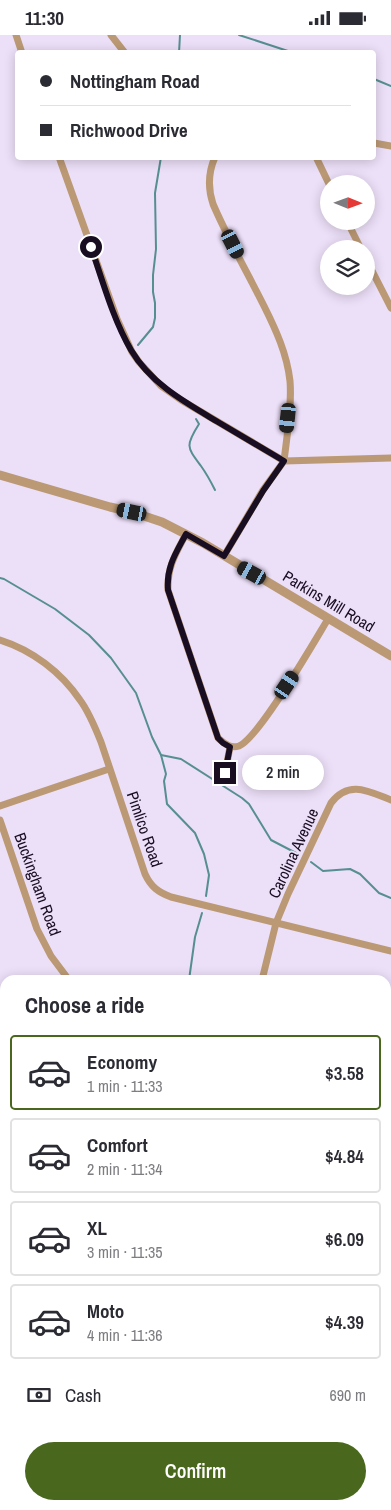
<!DOCTYPE html>
<html lang="en">
<head>
<meta charset="utf-8">
<style>
  body { margin:0; font-family:"Archivo Narrow",sans-serif; background:#f7f7f7; color:#2b2b33; height:100vh; display:flex; flex-direction:column; font-size:19px; white-space:nowrap }
  * { box-sizing:border-box; margin:0 }
  p { font-size:16px; color:#7c7c81 }
  .icon { flex:none; width:28px; height:28px; fill:none; stroke:currentColor; stroke-width:2; stroke-linecap:round; stroke-linejoin:round }
  .map { position:relative; flex:1; overflow:hidden }
  .details { position:absolute; left:0px; top:940px; width:391px; height:535px; display:flex; flex-direction:column; background:#fff; border-radius:15px 15px 0 0; box-shadow:0 2px 12px #0003 }
  .details>* { flex:none }
  .guide { position:absolute; left:15px; top:15px; width:361px; height:110px; border-radius:5px; box-shadow:0 2px 12px #0003; display:grid; align-content:center; height:110px; padding:0 25px; background:#fff }
  .needle { width:32px; rotate:91deg }
  .tools { position:absolute; left:320px; top:140px; display:grid; gap:10px }
  .tools a { display:grid; place-items:center; width:55px; height:55px; border-radius:50%; background:#fff; box-shadow:0 2px 12px #0003; font-size:25px }
  .end { position:absolute; width:22px; height:22px; margin:-11px; border:6px solid #190d22; background:#fff; box-shadow:0 0 0 2px #fff }
  .from { border-radius:50% }
  .bubble { position:absolute; height:35px; border-radius:18px; background:#fff; box-shadow:0 2px 12px #0003; font-size:16px; font-weight:600; line-height:35px; text-align:center }
  .car { position:absolute; width:15px; height:30px; margin:-15px -8px; border-radius:6px; box-shadow:0 0 4px 1px #0007; background:linear-gradient(#222 24%,#8ab4d8 0 40%,#222 0 76%,#8ab4d8 0 86%,#222 0) }
  .guide b { display:flex; align-items:center; gap:18px; height:48px; font-size:19px }
  .guide b+b { border-top:1px solid #e1e1e2 }
  .guide i { width:12px; height:12px; background:#2b2b33 }
  ul { padding:0; list-style:none }
  li { display:flex; align-items:center; gap:15px; height:75px; margin:0 10px 8px; padding:0 15px; border:2px solid #e1e1e2; border-radius:5px }
  li div { flex:1 }
  li b { display:block; font-size:19px }
  li em { font-style:normal; font-weight:600 }
  li.current { border-color:#49681d }
  li>.icon { width:45px; height:45px; stroke-width:1.5 }
  h2 { padding:0 25px; font-size:22px; line-height:60px }
  .pay { display:flex; align-items:center; gap:12px; height:55px; padding:0 25px; font-size:19px }
  .pay p { margin-inline-start:auto }
  .primary-button { display:flex; gap:10px; margin-top:auto; padding:10px 25px }
  .primary-button a { flex:1; height:58px; border-radius:30px; background:#49681d; color:#fff; font-size:20px; font-weight:600; line-height:58px; text-align:center }
  .status { display:flex; justify-content:space-between; align-items:center; height:35px; padding:0 25px; background:#fff; direction:ltr }
  .status svg { height:14px; fill:currentColor }
  .map>svg:first-child { display:block }
  .lines { fill:none; stroke-linecap:round; stroke-linejoin:round }
  .stream { stroke:#568f91; stroke-width:2 }
  .minor { stroke:#bb9974; stroke-width:7 }
  .tertiary { stroke:#bb9974; stroke-width:9 }
  .route { stroke:#190d22; stroke-width:6 }
  .labels { text-anchor:middle; stroke-width:4; stroke-linejoin:round; paint-order:stroke }
  .street-label { font-size:16px; fill:#190d22; stroke:#ecdff8 }
</style>
</head>
<body>
<div class="status"><b>11:30</b><svg viewBox="0 0 49 12"><path d="M0 12V9h3v3zM5 12V6h3v6zM10 12V3h3v9zM15 12V0h3v12zM26 1h20v11H26zM47 4h2v5h-2z"/></svg></div>
<div class="map">
<svg width="391" height="1475" viewBox="0 0 391 1475">
  <rect width="100%" height="100%" fill="#ecdff8"/>
  <g class="lines">
    <g class="stream">
      <path d="M 239,0 L 294,18"/>
      <path d="M 179,18 L 180,0"/>
      <path d="M 374,44 L 391,51"/>
      <path d="M 138,310 L 153,292 L 155,283 L 155,268 L 153,257 L 153,240 L 156,214 L 155,158 L 161,122"/>
      <path d="M 196,384 L 199,389 C 185,411 187,412 201,431 C 206,438 211,447 215,455"/>
      <path d="M 0,543 L 4,544 L 55,574 L 89,600 L 111,623 L 136,658 L 152,702 L 161,720 L 166,739 L 164,746 L 167,769 L 195,798 L 204,819 L 209,840 L 206,861"/>
      <path d="M 161,720 L 181,724 L 242,763 L 249,769 L 271,805 L 298,819"/>
      <path d="M 311,827 L 323,836 L 350,834 L 360,839 L 379,858 L 391,863"/>
      <path d="M 189,945 L 195,902 L 202,878"/>
      <path d="M 155,1475 L 156,1470"/>
    </g>
    <g class="minor">
      <path d="M 16,0 L 22,18"/>
      <path d="M 111,0 L 125,18"/>
      <path d="M 374,108 L 391,111"/>
      <path d="M 59,122 L 117,284 L 132,317 L 139,327 L 161,351 L 181,365 L 284,426 C 287,400 292,372 290,346 C 287,319 276,295 264,271 C 247,237 228,204 213,169 C 208,154 208,138 215,122"/>
      <path d="M 316,122 L 329,149"/>
      <path d="M 347,186 L 361,214"/>
      <path d="M 366,224 L 391,273"/>
      <path d="M 186,499 C 176,518 167,532 168,555 L 218,703 C 224,708 230,714 239,711 C 259,703 314,607 328,584"/>
      <path d="M 224,521 L 263,455 L 284,426 L 391,423"/>
      <path d="M 0,605 C 32,615 61,637 80,665 C 89,677 95,692 101,707 L 145,839 C 151,852 158,857 171,862 L 391,916"/>
      <path d="M 225,738 L 230,712"/>
      <path d="M 0,771 L 109,734"/>
      <path d="M 0,785 L 37,894 L 51,921 L 69,945"/>
      <path d="M 262,945 L 276,888 L 288,859 L 331,768 C 349,745 368,756 391,765"/>
      <path d="M 0,1036 L 5,1041"/>
      <path d="M 386,1044 L 391,1045"/>
      <path d="M 386,1173 L 391,1174"/>
      <path d="M 0,1198 L 5,1201"/>
      <path d="M 0,1330 L 5,1331"/>
      <path d="M 386,1344 L 391,1344"/>
      <path d="M 0,1450 L 5,1450"/>
      <path d="M 254,1470 L 261,1475"/>
      <path d="M 360,1470 L 361,1475"/>
    </g>
    <path class="tertiary" d="M 0,440 L 110,472 L 132,477 L 162,487 L 203,508 L 391,621"/>
  </g>
  <g class="lines">
    <path class="route" d="M 91,212 C 103,247 113,284 131,315 C 151,349 186,368 218,387 C 240,400 262,413 284,426 L 263,456 L 224,521 L 186,499 C 176,518 166,532 168,555 L 218,703 L 223,708 L 230,712 L 225,738"/>
  </g>
  <g class="labels">
    <g class="street-label">
      <text transform="translate(329 566) rotate(31)" y="6">Parkins Mill Road</text>
      <text transform="translate(145 794) rotate(71)" y="6">Pimlico Road</text>
      <text transform="translate(293 818) rotate(-65)" y="6">Carolina Avenue</text>
      <text transform="translate(38 849) rotate(70)" y="6">Buckingham Road</text>
    </g>
  </g>
</svg>
<div class="tools">
<a><svg class="needle" viewBox="-14 -14 28 28"><path d="M0-13l5 13h-10z" fill="#e53935"/><path d="M0 13l5-13h-10z" fill="#7c7c81"/></svg></a>
<a><svg class="icon" aria-label="layers" viewBox="0 0 24 24"><path d="M12 4l9 5-9 5-9-5zM3 14l9 5 9-5"/></svg></a>
</div>
<i class="end from" style="left:91px;top:212px"></i>
<i class="end" style="left:225px;top:738px"></i>
<div class="bubble" style="left:242px;top:720px;width:82px">2 min</div>
<i class="car" style="left:233px;top:209px;rotate:153deg"></i>
<i class="car" style="left:288px;top:383px;rotate:186deg"></i>
<i class="car" style="left:132px;top:477px;rotate:282deg"></i>
<i class="car" style="left:252px;top:538px;rotate:299deg"></i>
<i class="car" style="left:287px;top:650px;rotate:34deg"></i>
<div class="guide">
<b><i class="from"></i>Nottingham Road</b>
<b><i></i>Richwood Drive</b>
</div>
<section class="details">
<h2>Choose a ride</h2>
<ul>
<li class="current"><svg class="icon" aria-label="car" viewBox="0 0 24 24"><path d="M5 17H2v-5l4-1 3-4h7l3 4 3 1v5h-3M9 17h6M6 11h13"/><circle cx="7" cy="17" r="2"/><circle cx="17" cy="17" r="2"/></svg><div><b>Economy</b><p>1 min · 11:33</p></div><em>$3.58</em></li>
<li><svg class="icon" aria-label="car" viewBox="0 0 24 24"><path d="M5 17H2v-5l4-1 3-4h7l3 4 3 1v5h-3M9 17h6M6 11h13"/><circle cx="7" cy="17" r="2"/><circle cx="17" cy="17" r="2"/></svg><div><b>Comfort</b><p>2 min · 11:34</p></div><em>$4.84</em></li>
<li><svg class="icon" aria-label="car" viewBox="0 0 24 24"><path d="M5 17H2v-5l4-1 3-4h7l3 4 3 1v5h-3M9 17h6M6 11h13"/><circle cx="7" cy="17" r="2"/><circle cx="17" cy="17" r="2"/></svg><div><b>XL</b><p>3 min · 11:35</p></div><em>$6.09</em></li>
<li><svg class="icon" aria-label="car" viewBox="0 0 24 24"><path d="M5 17H2v-5l4-1 3-4h7l3 4 3 1v5h-3M9 17h6M6 11h13"/><circle cx="7" cy="17" r="2"/><circle cx="17" cy="17" r="2"/></svg><div><b>Moto</b><p>4 min · 11:36</p></div><em>$4.39</em></li>
</ul>
<div class="pay"><svg class="icon" aria-label="cash" viewBox="0 0 24 24"><path d="M3 7h18v10H3z"/><circle cx="12" cy="12" r="2"/></svg>Cash<p>690 m</p></div>
<div class="primary-button"><a>Confirm</a></div>
</section>
</div>
</body>
</html>
